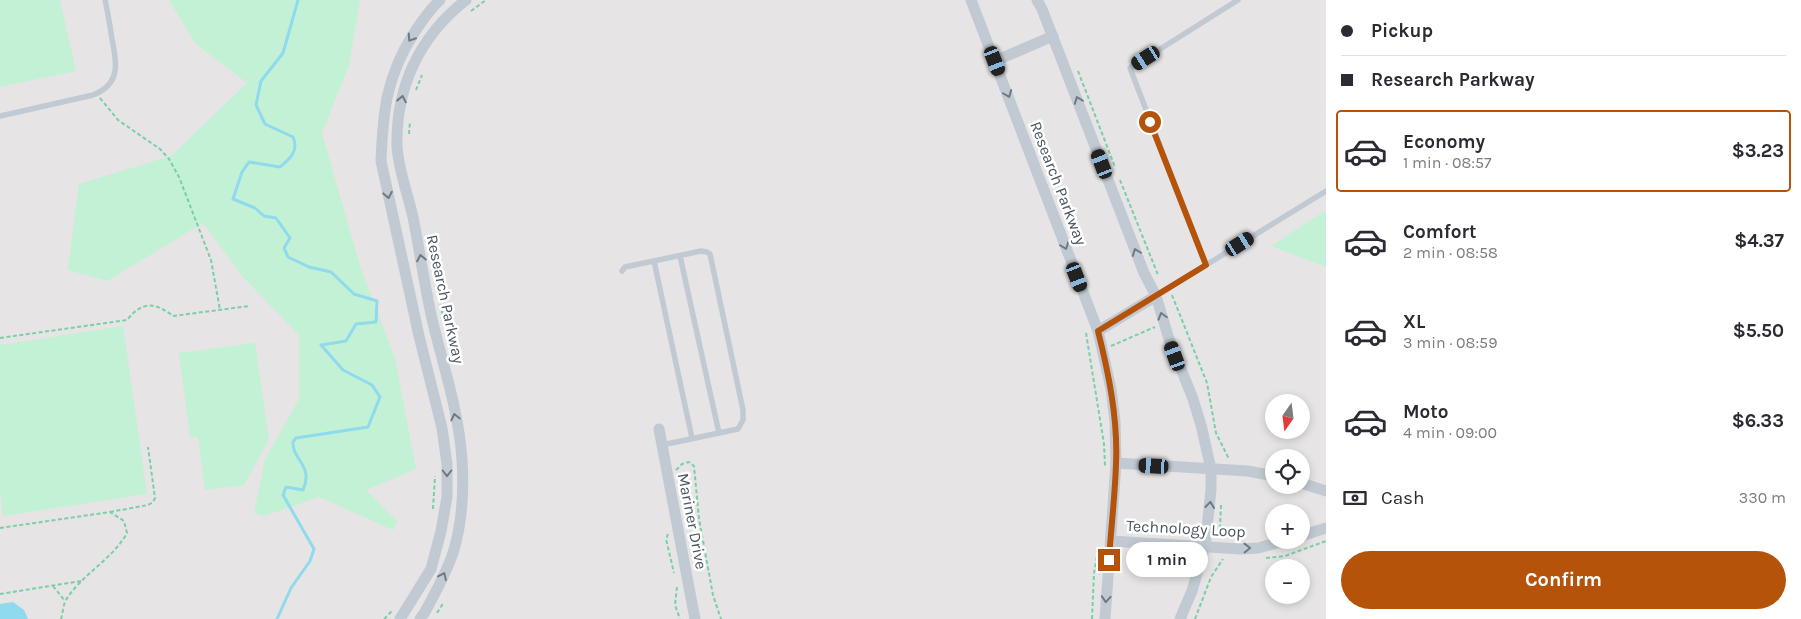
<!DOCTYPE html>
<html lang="en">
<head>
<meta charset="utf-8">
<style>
  body { margin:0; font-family:Karla,sans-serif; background:#f7f7f7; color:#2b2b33; height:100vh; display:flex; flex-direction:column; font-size:19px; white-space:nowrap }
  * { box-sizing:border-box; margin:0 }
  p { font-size:16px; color:#7c7c81 }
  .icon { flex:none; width:28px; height:28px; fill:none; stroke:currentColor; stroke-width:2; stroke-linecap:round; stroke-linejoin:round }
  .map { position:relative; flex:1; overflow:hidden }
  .side { display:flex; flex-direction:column; background:#fff; width:475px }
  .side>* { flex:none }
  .guide { display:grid; align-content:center; height:110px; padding:0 15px; background:#fff }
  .needle { width:32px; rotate:194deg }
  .fabs { position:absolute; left:1265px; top:394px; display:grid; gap:10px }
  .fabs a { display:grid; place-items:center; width:45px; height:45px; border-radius:50%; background:#fff; box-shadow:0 2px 8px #0003; font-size:25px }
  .end { position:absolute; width:22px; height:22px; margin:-11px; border:6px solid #b45309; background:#fff; box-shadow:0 0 0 2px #fff }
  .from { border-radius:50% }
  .bubble { position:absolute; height:35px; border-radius:18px; background:#fff; box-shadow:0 2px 8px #0003; font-size:16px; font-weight:700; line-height:35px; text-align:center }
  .car { position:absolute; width:15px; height:30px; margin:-15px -8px; border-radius:6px; box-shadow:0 0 4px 1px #0007; background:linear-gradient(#222 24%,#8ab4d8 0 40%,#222 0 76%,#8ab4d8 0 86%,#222 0) }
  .guide b { display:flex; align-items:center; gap:18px; height:48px; font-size:19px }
  .guide b+b { border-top:1px solid #e1e1e2 }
  .guide i { width:12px; height:12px; background:#2b2b33 }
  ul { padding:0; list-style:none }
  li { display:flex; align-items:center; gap:15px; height:82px; margin:0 10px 8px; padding:0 5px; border:2px solid transparent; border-radius:5px }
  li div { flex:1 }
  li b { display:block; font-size:19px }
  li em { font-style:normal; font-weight:700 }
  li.selected { border-color:#b45309 }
  li>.icon { width:45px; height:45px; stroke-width:1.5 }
  .pay { display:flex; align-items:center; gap:12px; height:55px; padding:0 15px; font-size:19px }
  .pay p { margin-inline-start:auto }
  .action { display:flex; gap:10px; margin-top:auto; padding:10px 15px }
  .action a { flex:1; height:58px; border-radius:30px; background:#b45309; color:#fff; font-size:20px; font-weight:700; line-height:58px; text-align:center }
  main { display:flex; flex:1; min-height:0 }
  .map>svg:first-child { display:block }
  .education { fill:#e6e4e5; fill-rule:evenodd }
  .green { fill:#c3f1d5 }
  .water { fill:#90daee }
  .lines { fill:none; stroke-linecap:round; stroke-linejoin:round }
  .stream { stroke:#90daee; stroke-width:3 }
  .path { stroke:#7ad0a6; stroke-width:2; stroke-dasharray:4 2.5; stroke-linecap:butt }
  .service { stroke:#c1cad2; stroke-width:5.5 }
  .minor { stroke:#c1cad2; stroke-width:11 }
  .oneway { stroke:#6e7983 }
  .route { stroke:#b45309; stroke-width:6 }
  .labels { text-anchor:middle; stroke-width:5; stroke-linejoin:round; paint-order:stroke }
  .street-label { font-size:16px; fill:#4a5661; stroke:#fff }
</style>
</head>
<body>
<main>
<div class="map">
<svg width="1326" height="619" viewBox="0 0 1326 619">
  <rect width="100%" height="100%" fill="#f5f3f3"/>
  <path class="education" d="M 0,0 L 1326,0 L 1326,619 L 0,619 ZM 1274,402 L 1301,402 L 1301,430 L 1274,430 ZM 1274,458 L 1301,458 L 1301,485 L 1274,485 ZM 1274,512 L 1301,512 L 1301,540 L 1274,540 ZM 1274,568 L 1301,568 L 1301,595 L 1274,595 Z"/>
  <g class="green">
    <path d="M 0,0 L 60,0 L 76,71 L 0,87 Z"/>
    <path d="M 169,0 L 360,0 L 349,65 L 322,133 L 361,269 L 395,358 L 416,469 L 366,490 L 397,521 L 393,530 L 319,497 L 264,516 L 254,513 L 265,459 L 299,399 L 299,335 L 243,277 L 203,223 L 107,281 L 68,270 L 79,184 L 171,156 L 247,83 L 195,43 Z"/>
    <path d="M 1326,210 L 1326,267 L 1271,246 Z"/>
    <path d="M 123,326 L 147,494 L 3,516 L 0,493 L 0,345 Z"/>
    <path d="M 255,343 L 269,439 L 244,485 L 205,490 L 198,437 L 190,438 L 179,353 Z"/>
  </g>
  <path class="water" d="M 13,602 L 24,610 L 28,619 L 0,619 L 0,604 Z"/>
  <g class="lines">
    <path class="stream" d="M 277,619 L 291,588 L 310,561 L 314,549 L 283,495 L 286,487 L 303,490 C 314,465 292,460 293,442 L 296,438 L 368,427 L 380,397 L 372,385 L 343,370 L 321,345 L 346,341 L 356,324 L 376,322 L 377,301 L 354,294 L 331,272 L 309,267 L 288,257 L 284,248 L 290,238 L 276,218 L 264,216 L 255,208 L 233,199 L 242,172 L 249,162 L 280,167 C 290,159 299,151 293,137 L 265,124 L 256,105 L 261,81 L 283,53 L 298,0"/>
    <g class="path">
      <path d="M 471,11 L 486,0"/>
      <path d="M 1078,71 L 1115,167"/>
      <path d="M 416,90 L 422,75"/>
      <path d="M 100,98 L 118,120 L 160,149 L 169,159 L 179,177 L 211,260 L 220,310"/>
      <path d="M 409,134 L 410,121"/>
      <path d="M 1120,180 L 1158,275"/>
      <path d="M 1172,295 L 1207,383 L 1216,433 L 1229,459"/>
      <path d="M 439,298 L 445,325"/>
      <path d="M 1086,333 L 1104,444 L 1105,466"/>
      <path d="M 0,338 L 127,320 C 142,301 155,302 173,316 L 249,306"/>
      <path d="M 1111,346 L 1155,327"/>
      <path d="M 676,470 L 682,464 L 689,462 L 694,466 L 699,519 L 713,595 L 721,619"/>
      <path d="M 1221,505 L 1220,528 L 1221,535 L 1223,536"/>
      <path d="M 433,509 L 435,476"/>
      <path d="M 110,512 L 148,505 L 153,502 L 155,498 L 148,447"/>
      <path d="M 0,528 L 110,512 L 124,521 L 127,533 C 112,560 82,574 66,600 C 63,605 63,613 61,619"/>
      <path d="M 668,534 L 666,539 L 674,573"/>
      <path d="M 1266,558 L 1285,556 L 1326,541"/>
      <path d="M 53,586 L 65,601"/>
      <path d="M 677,587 L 675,605 L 680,619"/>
      <path d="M 0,594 L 81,581"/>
      <path d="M 437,613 L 444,602"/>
      <path d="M 384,619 L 392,611"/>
      <path d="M 1092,619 L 1094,573 L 1098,551"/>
      <path d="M 1195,619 L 1211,577 L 1223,559"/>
    </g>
    <g class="service">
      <path d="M 0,116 L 93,95 C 121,84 117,63 112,39 C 110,26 108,13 105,0"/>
      <path d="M 680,256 L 719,433"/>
      <path d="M 654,261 L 692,438"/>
      <path d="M 1206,265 L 1130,68 L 1238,0"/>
      <path d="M 622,271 L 625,267 L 701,251 L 707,252 L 710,254 L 743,410 L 743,420 L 738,429 L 662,445"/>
      <path d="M 1156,296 L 1326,191"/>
    </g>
    <g class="minor">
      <path d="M 971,0 L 1098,331 L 1111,389 L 1115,421 L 1116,463 L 1105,619"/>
      <path d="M 1037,0 L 1042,9 L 1144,273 L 1156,296 L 1169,339 L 1193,399 L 1201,425 L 1211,469 L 1211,490 L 1205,546 L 1192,591 L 1180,619"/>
      <path d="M 995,61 L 1053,36"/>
      <path d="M 1098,331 L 1156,296"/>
      <path d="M 659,429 L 695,619"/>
      <path d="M 1116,463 L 1248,471 L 1274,476"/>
      <path d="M 1301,483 L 1326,491"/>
      <path d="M 1301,536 L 1326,528"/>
      <path d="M 1111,541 L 1241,549 L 1258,548 L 1288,540"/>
      <path d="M 400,619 L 431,569 L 441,531 L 447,497 L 447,464 L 442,428 L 419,336 L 381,161 C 383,111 386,77 414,33 C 422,21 429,10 440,0"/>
      <path d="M 420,619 L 425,612 C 435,593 446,574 453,553 C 462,524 464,491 462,460 C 459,412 443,365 432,319 C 425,287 420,254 414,222 C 409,196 398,171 397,145 C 396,86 420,36 466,0"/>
    </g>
  </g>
  <defs><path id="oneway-chevron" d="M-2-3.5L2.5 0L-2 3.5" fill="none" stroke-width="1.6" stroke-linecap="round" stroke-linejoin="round" transform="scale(1.25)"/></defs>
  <g class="oneway">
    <use href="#oneway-chevron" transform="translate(411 38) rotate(123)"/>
    <use href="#oneway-chevron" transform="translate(1008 94) rotate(69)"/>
    <use href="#oneway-chevron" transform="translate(402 99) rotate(-79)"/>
    <use href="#oneway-chevron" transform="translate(1078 100) rotate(-111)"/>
    <use href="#oneway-chevron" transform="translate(388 195) rotate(79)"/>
    <use href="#oneway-chevron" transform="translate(1065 246) rotate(69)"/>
    <use href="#oneway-chevron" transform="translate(1136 252) rotate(-111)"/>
    <use href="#oneway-chevron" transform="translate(421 258) rotate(-101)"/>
    <use href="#oneway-chevron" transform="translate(1162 316) rotate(-106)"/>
    <use href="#oneway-chevron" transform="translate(455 417) rotate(-103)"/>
    <use href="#oneway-chevron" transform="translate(447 473) rotate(90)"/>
    <use href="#oneway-chevron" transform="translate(1210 505) rotate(-84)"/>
    <use href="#oneway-chevron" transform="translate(1247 548) rotate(-1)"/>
    <use href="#oneway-chevron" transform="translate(443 576) rotate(-65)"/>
    <use href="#oneway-chevron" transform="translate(1106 599) rotate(94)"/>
  </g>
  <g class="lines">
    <path class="route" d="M 1109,560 C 1111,528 1115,496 1116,464 C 1118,419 1109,375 1098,331 L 1206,265 L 1150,122"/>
  </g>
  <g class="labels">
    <g class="street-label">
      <text transform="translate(1059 183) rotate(69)" y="6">Research Parkway</text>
      <text transform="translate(446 299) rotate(78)" y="6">Research Parkway</text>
      <text transform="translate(693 521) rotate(79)" y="6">Mariner Drive</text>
      <text transform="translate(1186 528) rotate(3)" y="6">Technology Loop</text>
    </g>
  </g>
</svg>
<div class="fabs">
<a><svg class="needle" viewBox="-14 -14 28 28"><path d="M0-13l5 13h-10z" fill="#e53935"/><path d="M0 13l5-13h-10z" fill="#7c7c81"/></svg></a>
<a><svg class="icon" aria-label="locate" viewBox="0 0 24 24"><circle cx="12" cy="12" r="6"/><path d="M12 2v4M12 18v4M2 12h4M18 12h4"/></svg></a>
<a>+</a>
<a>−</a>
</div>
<i class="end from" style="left:1150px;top:122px"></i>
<i class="end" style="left:1109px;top:560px"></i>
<div class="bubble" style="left:1126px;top:542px;width:82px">1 min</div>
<i class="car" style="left:1146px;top:58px;rotate:238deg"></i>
<i class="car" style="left:995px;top:61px;rotate:159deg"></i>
<i class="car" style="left:1102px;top:164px;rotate:339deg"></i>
<i class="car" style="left:1240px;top:244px;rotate:58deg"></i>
<i class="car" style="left:1077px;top:277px;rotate:159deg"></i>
<i class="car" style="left:1175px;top:356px;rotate:340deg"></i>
<i class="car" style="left:1154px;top:466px;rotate:273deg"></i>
</div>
<section class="side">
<div class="guide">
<b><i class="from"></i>Pickup</b>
<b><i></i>Research Parkway</b>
</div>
<ul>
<li class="selected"><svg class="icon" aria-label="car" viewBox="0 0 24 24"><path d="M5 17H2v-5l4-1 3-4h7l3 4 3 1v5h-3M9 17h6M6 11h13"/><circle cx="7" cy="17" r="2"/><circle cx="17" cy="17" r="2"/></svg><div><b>Economy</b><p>1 min · 08:57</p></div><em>$3.23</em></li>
<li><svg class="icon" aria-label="car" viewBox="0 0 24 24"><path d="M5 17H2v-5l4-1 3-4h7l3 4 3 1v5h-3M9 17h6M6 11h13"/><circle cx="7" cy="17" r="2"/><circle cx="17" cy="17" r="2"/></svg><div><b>Comfort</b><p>2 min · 08:58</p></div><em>$4.37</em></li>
<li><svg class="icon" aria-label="car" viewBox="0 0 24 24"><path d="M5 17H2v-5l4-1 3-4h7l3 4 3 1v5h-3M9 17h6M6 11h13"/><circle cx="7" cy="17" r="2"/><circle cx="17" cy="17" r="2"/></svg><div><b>XL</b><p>3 min · 08:59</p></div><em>$5.50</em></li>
<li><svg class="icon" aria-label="car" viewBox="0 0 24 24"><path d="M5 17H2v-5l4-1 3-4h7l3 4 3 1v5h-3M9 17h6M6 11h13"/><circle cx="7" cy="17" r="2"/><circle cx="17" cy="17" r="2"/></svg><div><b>Moto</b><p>4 min · 09:00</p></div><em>$6.33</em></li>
</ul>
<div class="pay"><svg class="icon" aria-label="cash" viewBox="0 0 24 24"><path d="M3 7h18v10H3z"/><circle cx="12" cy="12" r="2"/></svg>Cash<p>330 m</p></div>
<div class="action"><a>Confirm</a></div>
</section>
</main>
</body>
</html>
